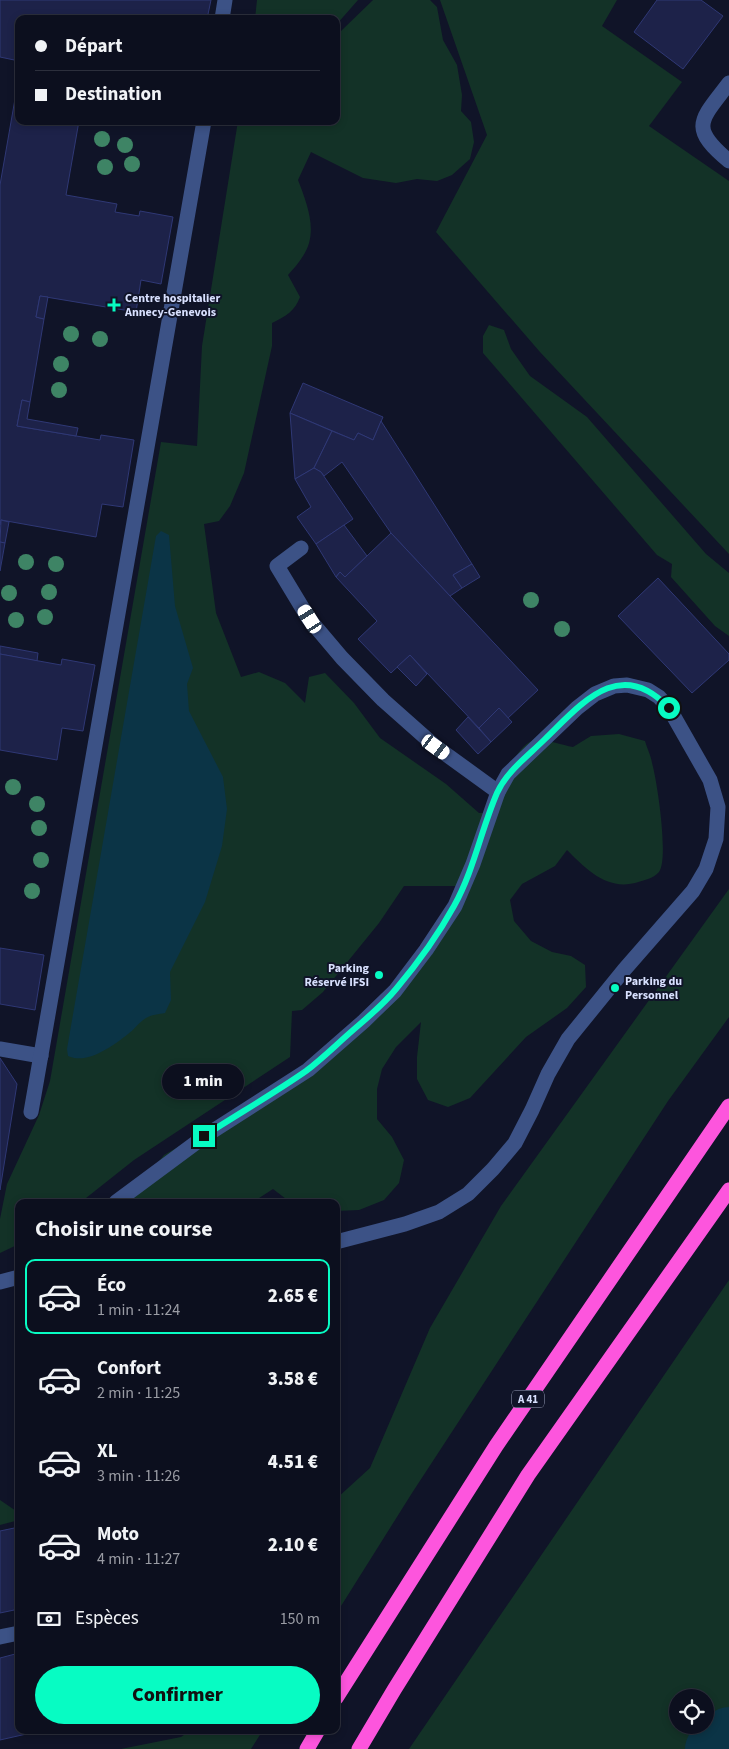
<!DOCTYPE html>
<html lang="fr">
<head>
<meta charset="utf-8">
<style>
  body { margin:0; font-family:"Source Sans 3",sans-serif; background:#151827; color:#f1f3f6; height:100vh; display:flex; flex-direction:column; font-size:19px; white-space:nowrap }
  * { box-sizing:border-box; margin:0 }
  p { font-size:16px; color:#9a9ca4 }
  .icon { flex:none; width:28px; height:28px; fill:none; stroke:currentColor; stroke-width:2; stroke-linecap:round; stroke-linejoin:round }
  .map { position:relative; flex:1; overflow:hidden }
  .details { position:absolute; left:15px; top:1199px; width:325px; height:535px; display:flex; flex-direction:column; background:#0c0f1e; border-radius:10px; box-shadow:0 2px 8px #0003,0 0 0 1px #2c2f3c }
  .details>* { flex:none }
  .guide { position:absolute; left:15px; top:15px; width:325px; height:110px; border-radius:10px; box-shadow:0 2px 8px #0003,0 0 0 1px #2c2f3c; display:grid; align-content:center; height:110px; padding:0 20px; background:#0c0f1e }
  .tools { position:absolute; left:669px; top:1689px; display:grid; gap:10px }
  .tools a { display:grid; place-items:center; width:45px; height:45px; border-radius:50%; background:#0c0f1e; box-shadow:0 2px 8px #0003,0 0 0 1px #2c2f3c; font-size:25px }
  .end { position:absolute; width:22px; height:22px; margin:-11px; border:6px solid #07fcc3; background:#111; box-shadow:0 0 0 2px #111 }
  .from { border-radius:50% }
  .bubble { position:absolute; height:35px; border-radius:18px; background:#0c0f1e; box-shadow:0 2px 8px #0003,0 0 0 1px #2c2f3c; font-size:16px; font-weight:800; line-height:35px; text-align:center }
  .car { position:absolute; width:15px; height:30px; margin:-15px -8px; border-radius:6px; box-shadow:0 0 4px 1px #0007; background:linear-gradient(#fff 24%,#345 0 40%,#fff 0 76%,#345 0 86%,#fff 0) }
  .guide b { display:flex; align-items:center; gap:18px; height:48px; font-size:19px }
  .guide b+b { border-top:1px solid #2c2f3c }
  .guide i { width:12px; height:12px; background:#f1f3f6 }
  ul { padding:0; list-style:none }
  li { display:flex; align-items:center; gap:15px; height:75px; margin:0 10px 8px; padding:0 10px; border:2px solid transparent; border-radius:10px }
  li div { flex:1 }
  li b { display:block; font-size:19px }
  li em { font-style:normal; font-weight:800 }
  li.active { border-color:#07fcc3 }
  li>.icon { width:45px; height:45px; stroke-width:1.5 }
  h2 { padding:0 20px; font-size:22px; line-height:60px }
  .pay { display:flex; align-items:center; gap:12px; height:55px; padding:0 20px; font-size:19px }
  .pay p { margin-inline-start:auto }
  .action { display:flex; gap:10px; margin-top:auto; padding:10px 20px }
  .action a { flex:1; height:58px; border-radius:30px; background:#07fcc3; color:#111; font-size:20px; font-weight:800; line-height:58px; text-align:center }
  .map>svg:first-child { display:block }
  .green { fill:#133227; fill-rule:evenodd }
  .water { fill:#0b3446 }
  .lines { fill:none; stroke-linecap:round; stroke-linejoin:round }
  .river { stroke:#0b3446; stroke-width:54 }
  .building { fill:#1d2249; stroke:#2f3875 }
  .minor { stroke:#3c5286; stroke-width:15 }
  .highway { stroke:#fd55dd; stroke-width:15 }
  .tree { fill:#3e8465 }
  .route { stroke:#07fcc3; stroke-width:6 }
  .poi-dot { fill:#07fcc3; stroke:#101428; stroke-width:2 }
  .labels { text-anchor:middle; stroke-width:4; stroke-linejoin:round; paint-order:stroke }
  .shield { fill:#101428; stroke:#9ca3be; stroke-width:1 }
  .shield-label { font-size:11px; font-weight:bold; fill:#d8e0fe }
  .poi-label { font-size:12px; font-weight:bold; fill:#d8e0fe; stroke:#101428; text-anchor:start }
</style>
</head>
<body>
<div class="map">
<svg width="729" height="1749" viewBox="0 0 729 1749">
  <rect width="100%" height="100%" fill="#101428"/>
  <g class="green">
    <path d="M 257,0 L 358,0 L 336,25 L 336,19 L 255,19 Z"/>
    <path d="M 373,0 L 430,0 L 437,7 L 443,40 L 457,65 L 462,95 L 461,111 L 471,122 L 474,142 L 470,159 L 452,175 L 437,181 L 417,179 L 396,183 L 363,178 L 311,152 L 298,180 C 307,204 319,232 303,256 C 299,263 293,269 288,275 L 300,297 C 295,311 286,316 272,323 L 272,346 L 244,473 L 230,506 L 219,521 L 204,524 L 216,613 L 241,677 L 259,672 L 285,683 L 305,703 L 309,677 L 325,673 L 354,703 L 380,738 L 446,784 L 479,813 L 496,812 C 502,793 513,740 538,740 C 549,740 562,745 573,747 L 591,736 L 619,734 L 645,741 C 647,748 651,756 652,763 C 657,780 669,859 659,872 C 653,879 644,880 635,883 C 606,890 586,869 567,850 L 555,866 L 522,884 L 510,900 L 514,921 L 531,941 L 552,952 L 571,956 L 585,965 L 586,987 L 567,1008 L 526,1037 L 470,1098 L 448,1107 L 428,1100 L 417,1079 L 417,1057 L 421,1022 L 396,1047 L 382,1069 L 377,1089 L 377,1119 L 392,1137 L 404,1160 L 399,1183 L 384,1200 L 359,1210 L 336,1211 L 336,1202 L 290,1202 L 273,1189 L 253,1202 L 126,1202 L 164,1155 L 277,1090 L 412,978 L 461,886 L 404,886 L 379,923 L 323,992 L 302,1010 L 292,1011 L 290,1057 L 134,1160 L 81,1202 L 19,1202 L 19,1244 L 0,1253 L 0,1219 L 7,1184 L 39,1115 L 50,1081 L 161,442 L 197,446 L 202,346 L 238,121 L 336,121 L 336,43 L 340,32 Z"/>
    <path d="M 440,0 L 617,0 L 602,26 L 682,82 L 649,126 L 729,181 L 729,554 L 540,352 L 436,232 L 487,135 Z"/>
    <path d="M 489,325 L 504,330 L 511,349 L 530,376 L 587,417 L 706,554 L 729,573 L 729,636 L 715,626 L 671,577 L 672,564 L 657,555 L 483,353 L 483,336 Z"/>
    <path d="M 729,889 L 729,1017 L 668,1101 L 412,1493 L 336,1614 L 336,1499 L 370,1468 L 430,1328 L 501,1206 Z"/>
    <path d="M 729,1280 L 729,1749 L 409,1749 ZM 678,1698 L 705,1698 L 705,1725 L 678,1725 Z"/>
    <path d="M 0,1500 L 19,1513 L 19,1520 L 0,1525 Z"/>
    <path d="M 191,1730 L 263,1730 L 251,1749 L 121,1749 L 181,1737 Z"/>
  </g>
  <path class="water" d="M 161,531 L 169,535 L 175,606 L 193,668 L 187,684 L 189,711 L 223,777 L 227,809 L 222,846 L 205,902 L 170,972 L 171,1000 L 165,1013 C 159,1014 151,1015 146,1018 C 139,1022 134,1030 128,1034 C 113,1046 87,1065 68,1056 L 67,1049 L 156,536 Z"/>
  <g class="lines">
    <path class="river" d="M 712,1749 L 720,1740 L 729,1734"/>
  </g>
  <g class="building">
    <path d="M 0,0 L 211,0 L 207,19 L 19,19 L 19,61 L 0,57 Z"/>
    <path d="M 657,0 L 701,0 L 723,16 L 683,69 L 634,32 Z"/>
    <path d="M 19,76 L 19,121 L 79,121 L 66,195 L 117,204 L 115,212 L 139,216 L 140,211 L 173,217 L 161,284 L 141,280 L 136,312 L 40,296 L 36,317 L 44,319 L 30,402 L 22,400 L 17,426 L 100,440 L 101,435 L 134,440 L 123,507 L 102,504 L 96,537 L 1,520 L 0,525 L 0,185 Z"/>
    <path d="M 40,296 L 48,297 L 44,319 L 36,317 Z"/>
    <path d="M 303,383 L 383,417 L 373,440 L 358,433 L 354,440 L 290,413 Z"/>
    <path d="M 22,400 L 30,402 L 27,419 L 78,428 L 76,436 L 17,426 Z"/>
    <path d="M 290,413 L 332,431 L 314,468 L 295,479 Z"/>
    <path d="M 381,421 L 472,564 L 453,575 L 462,588 L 450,596 L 391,533 L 342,462 L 324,476 L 321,472 L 314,468 L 332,431 L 354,440 L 358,433 L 373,440 Z"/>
    <path d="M 314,468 L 321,472 L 353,519 L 316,544 L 297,517 L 311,507 L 295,479 Z"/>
    <path d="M 1,520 L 9,522 L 5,543 L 0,542 Z"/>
    <path d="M 344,525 L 367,556 L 345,577 L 340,572 L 336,577 L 316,544 Z"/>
    <path d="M 391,533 L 538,690 L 508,718 L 499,708 L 479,728 L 410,655 L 391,673 L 358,639 L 377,621 L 336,577 L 340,572 L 345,577 Z"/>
    <path d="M 0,542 L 5,543 L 0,571 Z"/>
    <path d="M 472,564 L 480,577 L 462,588 L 453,575 Z"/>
    <path d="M 658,578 L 729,654 L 729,660 L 692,693 L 618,616 Z"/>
    <path d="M 0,646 L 38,653 L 37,661 L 0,654 Z"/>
    <path d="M 0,654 L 61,665 L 62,659 L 95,665 L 83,731 L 62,728 L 57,760 L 0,750 Z"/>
    <path d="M 410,655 L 427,674 L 416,686 L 397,667 Z"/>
    <path d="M 499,708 L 512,722 L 491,742 L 479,728 Z"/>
    <path d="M 468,717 L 491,742 L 478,754 L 456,730 Z"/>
    <path d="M 0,948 L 44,955 L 35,1010 L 0,1004 Z"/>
    <path d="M 0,1058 L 17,1084 L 0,1190 Z"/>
    <path d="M 19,1527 L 19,1609 L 0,1613 L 0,1531 Z"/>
    <path d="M 19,1653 L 19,1730 L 44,1730 L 0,1740 L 0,1658 Z"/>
  </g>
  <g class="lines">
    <g class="minor">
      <path d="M 222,19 L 225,0"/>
      <path d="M 729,83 C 701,120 688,127 729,161"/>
      <path d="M 301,548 L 277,566 L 309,619 L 342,658 L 383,700 L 436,747 L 498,792"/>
      <path d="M 0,1049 L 41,1056"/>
      <path d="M 31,1112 L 204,121"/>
      <path d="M 116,1202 L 205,1136 L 308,1070 L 364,1021 L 395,991 L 426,950 L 455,906 L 473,864 L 498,792 L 508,774 L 577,708 L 595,694 L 614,686 L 627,685 L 648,690 L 659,697 L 669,708 L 710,780 L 718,807 L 716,839 L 706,869 L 693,891 L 624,970 L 568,1039 L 548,1074 L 532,1110 L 515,1143 L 493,1169 L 468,1194 L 439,1212 L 405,1224 L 336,1242"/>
      <path d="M 0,1282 L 19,1277"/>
      <path d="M 0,1637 L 19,1633"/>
    </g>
    <g class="highway">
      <path d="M 336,1698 L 496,1446 L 729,1106"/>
      <path d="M 307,1749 L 318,1730"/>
      <path d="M 359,1749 L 394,1690 L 528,1475 L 729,1190"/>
    </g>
  </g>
  <g class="tree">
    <circle cx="102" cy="139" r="8"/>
    <circle cx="125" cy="145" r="8"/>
    <circle cx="132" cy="164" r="8"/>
    <circle cx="105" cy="167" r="8"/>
    <circle cx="71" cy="334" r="8"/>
    <circle cx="100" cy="339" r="8"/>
    <circle cx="61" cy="364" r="8"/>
    <circle cx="59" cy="390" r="8"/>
    <circle cx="26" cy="562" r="8"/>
    <circle cx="56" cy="564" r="8"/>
    <circle cx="49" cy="592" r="8"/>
    <circle cx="9" cy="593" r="8"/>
    <circle cx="531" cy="600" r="8"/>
    <circle cx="45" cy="617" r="8"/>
    <circle cx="16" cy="620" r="8"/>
    <circle cx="562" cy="629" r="8"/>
    <circle cx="13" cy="787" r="8"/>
    <circle cx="37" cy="804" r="8"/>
    <circle cx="39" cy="828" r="8"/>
    <circle cx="41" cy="860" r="8"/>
    <circle cx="32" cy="891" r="8"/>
  </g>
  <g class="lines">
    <path class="route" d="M 204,1136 C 238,1114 273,1094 306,1071 C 322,1059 337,1044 352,1031 C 367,1018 383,1005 396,989 C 417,964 438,935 454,906 C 474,870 481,830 497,793 C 507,771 528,756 545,739 C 582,703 620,656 669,708"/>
  </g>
  <g class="poi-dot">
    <path d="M111.5 297.5h5v5h5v5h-5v5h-5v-5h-5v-5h5z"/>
    <circle cx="379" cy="975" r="5"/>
    <circle cx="615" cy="988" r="5"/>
  </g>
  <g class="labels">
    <rect class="shield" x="512" y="1390.5" width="32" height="17" rx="4"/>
    <g class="shield-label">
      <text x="528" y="1403">A 41</text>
    </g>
    <g class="poi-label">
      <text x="125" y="302">Centre hospitalier<tspan x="125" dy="14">Annecy-Genevois</tspan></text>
      <text x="369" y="972" text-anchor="end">Parking<tspan x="369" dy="14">Réservé IFSI</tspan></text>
      <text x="625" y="985">Parking du<tspan x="625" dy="14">Personnel</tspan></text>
    </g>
  </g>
</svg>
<div class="tools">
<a><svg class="icon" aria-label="locate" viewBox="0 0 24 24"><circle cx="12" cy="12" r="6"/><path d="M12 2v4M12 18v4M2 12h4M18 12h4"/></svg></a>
</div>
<i class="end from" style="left:669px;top:708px"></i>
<i class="end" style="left:204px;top:1136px"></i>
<div class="bubble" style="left:162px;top:1064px;width:82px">1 min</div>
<i class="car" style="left:310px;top:619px;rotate:328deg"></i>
<i class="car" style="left:436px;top:747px;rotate:126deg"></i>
<div class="guide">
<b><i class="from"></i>Départ</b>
<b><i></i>Destination</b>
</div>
<section class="details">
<h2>Choisir une course</h2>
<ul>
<li class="active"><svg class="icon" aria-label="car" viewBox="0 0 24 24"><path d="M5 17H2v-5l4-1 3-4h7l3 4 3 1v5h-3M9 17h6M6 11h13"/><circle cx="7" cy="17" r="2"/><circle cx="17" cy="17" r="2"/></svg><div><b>Éco</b><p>1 min · 11:24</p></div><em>2.65 €</em></li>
<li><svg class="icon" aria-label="car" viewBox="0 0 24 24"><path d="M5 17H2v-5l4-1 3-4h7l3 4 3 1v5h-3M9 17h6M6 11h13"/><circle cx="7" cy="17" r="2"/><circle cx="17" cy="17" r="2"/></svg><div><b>Confort</b><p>2 min · 11:25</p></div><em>3.58 €</em></li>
<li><svg class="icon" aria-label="car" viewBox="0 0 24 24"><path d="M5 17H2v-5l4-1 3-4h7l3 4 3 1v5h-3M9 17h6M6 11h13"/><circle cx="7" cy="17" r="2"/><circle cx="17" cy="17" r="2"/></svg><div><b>XL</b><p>3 min · 11:26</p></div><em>4.51 €</em></li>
<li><svg class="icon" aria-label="car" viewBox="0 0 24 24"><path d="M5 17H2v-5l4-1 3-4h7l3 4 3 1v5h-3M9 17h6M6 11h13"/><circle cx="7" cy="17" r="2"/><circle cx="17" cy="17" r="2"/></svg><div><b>Moto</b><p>4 min · 11:27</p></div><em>2.10 €</em></li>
</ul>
<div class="pay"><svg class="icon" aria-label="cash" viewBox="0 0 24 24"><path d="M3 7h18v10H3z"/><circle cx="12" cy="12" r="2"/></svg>Espèces<p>150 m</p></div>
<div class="action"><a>Confirmer</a></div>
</section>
</div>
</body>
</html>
